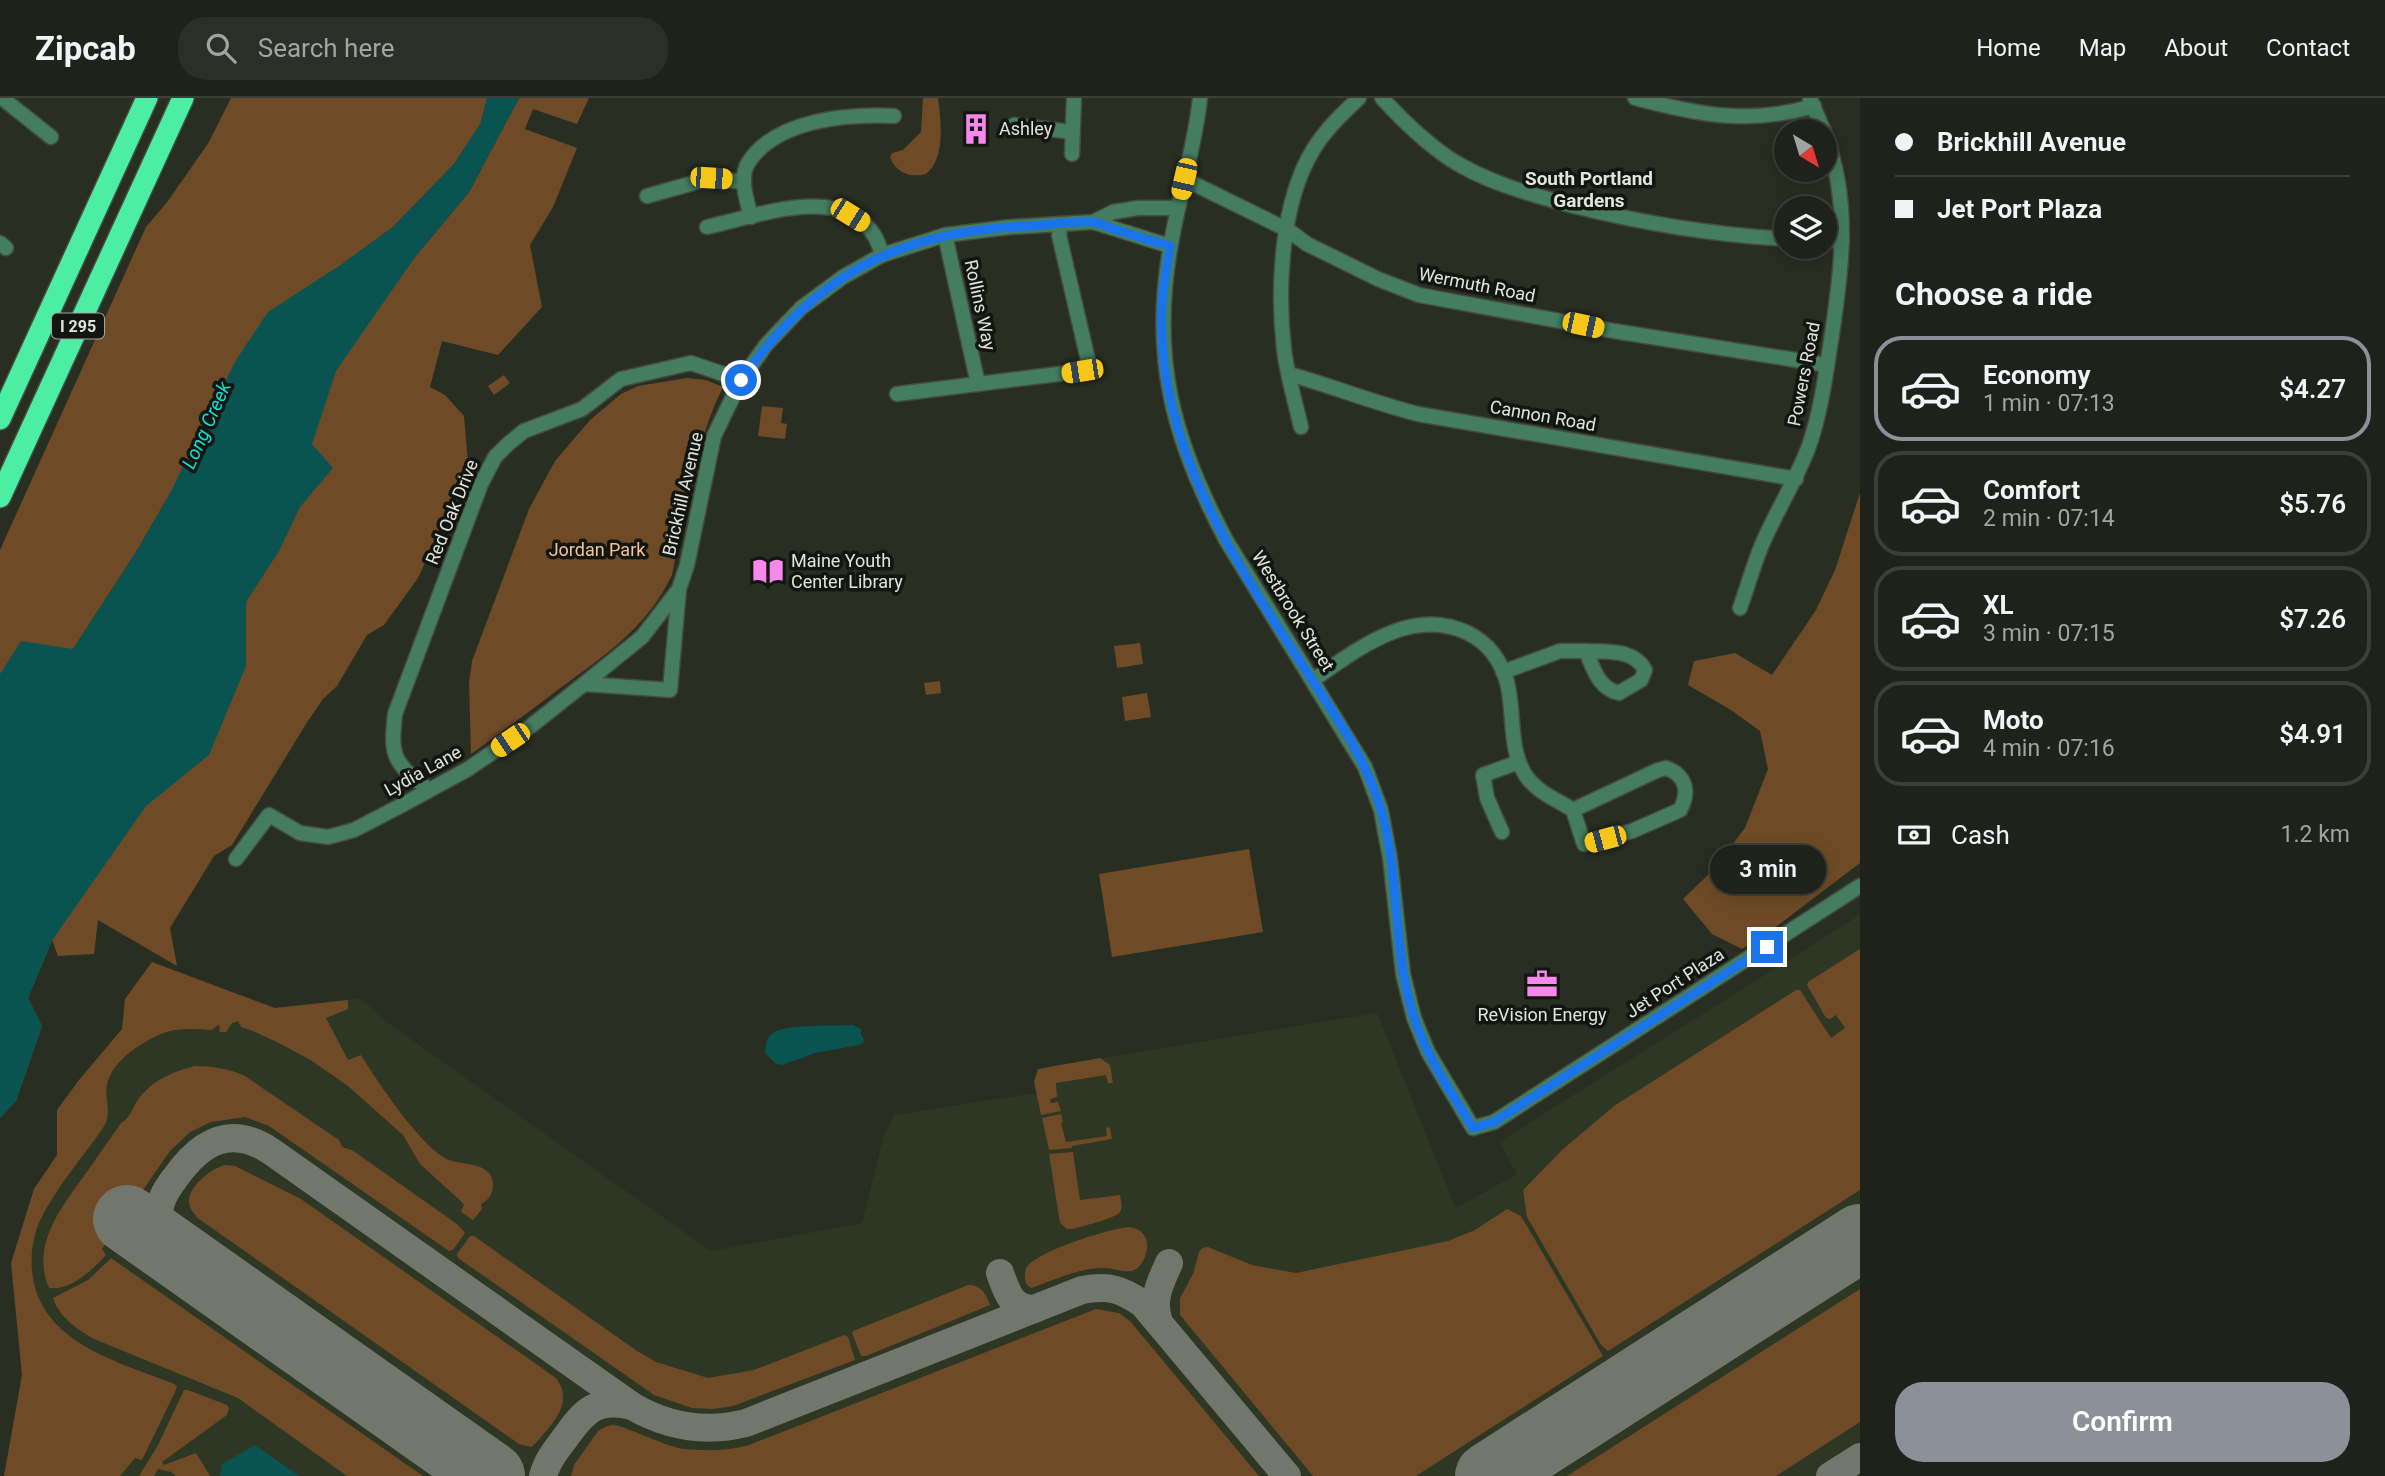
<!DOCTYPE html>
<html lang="en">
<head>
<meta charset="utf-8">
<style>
  body { margin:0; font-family:Roboto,sans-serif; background:#2b2f27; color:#f1f3f6; height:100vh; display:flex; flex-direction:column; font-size:26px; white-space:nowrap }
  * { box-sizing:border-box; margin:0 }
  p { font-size:23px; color:#a1a4a2 }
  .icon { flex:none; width:38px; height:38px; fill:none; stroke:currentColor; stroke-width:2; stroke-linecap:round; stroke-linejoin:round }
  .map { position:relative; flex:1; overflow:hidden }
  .details { display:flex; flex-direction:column; background:#1e221a; width:525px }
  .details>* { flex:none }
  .guide { display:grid; align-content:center; height:154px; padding:0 35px; background:#1e221a }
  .needle { width:46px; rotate:142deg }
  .fabs { position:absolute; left:1774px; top:21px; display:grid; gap:14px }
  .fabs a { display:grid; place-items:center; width:63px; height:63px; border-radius:50%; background:#1e221a; box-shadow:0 4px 18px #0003,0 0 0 2px #3c3f39; font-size:35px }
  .end { position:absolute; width:32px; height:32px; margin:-16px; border:9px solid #1a73e8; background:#fff; box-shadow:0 0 0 4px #fff }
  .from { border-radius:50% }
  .bubble { position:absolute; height:49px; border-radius:24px; background:#1e221a; box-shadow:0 4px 18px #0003,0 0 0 2px #3c3f39; font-size:23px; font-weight:600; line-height:49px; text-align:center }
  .car { position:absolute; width:21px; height:42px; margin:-21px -10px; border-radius:9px; box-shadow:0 0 5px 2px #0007; background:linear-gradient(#f5c518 24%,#345 0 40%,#f5c518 0 76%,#345 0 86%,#f5c518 0) }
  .guide b { display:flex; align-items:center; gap:24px; height:66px; font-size:26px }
  .guide b+b { border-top:2px solid #3c3f39 }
  .guide i { width:18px; height:18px; background:#f1f3f6 }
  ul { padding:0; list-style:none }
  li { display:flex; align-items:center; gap:21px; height:105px; margin:0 14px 10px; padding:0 21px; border:4px solid #3c3f39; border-radius:28px }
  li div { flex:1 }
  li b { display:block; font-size:26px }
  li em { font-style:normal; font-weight:600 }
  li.on { border-color:#8c9099 }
  li>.icon { width:63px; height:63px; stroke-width:1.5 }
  h2 { padding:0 35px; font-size:32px; line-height:84px }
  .pay { display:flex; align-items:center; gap:18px; height:77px; padding:0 35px; font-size:26px }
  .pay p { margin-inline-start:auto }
  .action { display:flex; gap:14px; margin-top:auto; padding:14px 35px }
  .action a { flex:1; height:80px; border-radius:28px; background:#8c9099; color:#fff; font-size:28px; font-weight:600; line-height:80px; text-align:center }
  header { display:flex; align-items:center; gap:42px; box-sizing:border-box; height:98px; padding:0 35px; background:#1e221a; border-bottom:2px solid #3c3f39 }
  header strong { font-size:33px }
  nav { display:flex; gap:38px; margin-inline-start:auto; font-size:24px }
  .search { width:490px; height:63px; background:#2b2f27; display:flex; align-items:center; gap:18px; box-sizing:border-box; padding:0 24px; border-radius:28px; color:#a1a4a2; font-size:26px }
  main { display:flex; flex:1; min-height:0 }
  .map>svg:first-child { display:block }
  .built { fill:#2e3624 }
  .green { fill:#6e4b26 }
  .water { fill:#095451 }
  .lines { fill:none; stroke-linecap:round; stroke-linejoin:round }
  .taxiway { stroke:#72766c; stroke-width:28 }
  .runway { stroke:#72766c; stroke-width:68 }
  .minor-casing { stroke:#454b40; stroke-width:17 }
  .highway-casing { stroke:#454b40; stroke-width:24 }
  .minor { stroke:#447d5f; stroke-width:14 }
  .highway { stroke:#4ceea3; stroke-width:21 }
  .route { stroke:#1a73e8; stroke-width:9 }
  .labels { text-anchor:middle; stroke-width:7; stroke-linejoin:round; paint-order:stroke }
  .shield { fill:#121510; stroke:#a2a69f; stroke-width:2 }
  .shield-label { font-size:16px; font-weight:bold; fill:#e0e4dc }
  .poi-label { font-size:18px; fill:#e0e4dc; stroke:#121510; text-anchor:start }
  .street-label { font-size:18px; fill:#e0e4dc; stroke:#121510 }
  .park-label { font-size:18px; fill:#f5c394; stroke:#121510 }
  .neighbourhood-label { font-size:19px; font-weight:bold; fill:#e0e4dc; stroke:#121510 }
  .water-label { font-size:19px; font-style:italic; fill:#08e1d9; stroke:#121510 }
</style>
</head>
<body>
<header>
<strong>Zipcab</strong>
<div class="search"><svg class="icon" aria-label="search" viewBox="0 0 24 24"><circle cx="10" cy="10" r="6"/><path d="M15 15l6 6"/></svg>Search here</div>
<nav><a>Home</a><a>Map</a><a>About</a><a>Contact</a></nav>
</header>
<main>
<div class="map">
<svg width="1860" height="1378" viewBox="0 0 1860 1378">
  <rect width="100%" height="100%" fill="#282e22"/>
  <path class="built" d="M 1860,817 L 1860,1378 L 4,1378 L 22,1277 L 11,1165 L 34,1091 L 57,1057 L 57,1012 L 79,982 L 122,931 L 125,901 L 152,864 L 275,910 L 360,900 L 391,927 L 711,1153 L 862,1125 L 884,1037 L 894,1017 L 1036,995 L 1035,978 L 1041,970 L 1377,915 L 1456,1110 L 1517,1076 L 1499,1044 Z"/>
  <g class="green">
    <path d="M 231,0 L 487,0 L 481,25 L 454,66 L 393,129 L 345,164 L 169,397 L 138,451 L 73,551 L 0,673 L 0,452 L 146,129 L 168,103 L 209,44 Z"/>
    <path d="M 519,0 L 589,0 L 577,26 L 533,11 L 525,31 L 577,50 L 553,109 L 530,147 L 542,209 L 498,257 L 442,243 L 430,289 L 445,297 L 464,318 L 469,377 L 454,401 L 418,480 L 384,527 L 367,537 L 337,588 L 323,601 L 306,626 L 232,747 L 214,758 L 170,830 L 177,868 L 98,822 L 94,856 L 58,858 L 52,842 L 28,900 L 42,928 L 16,1003 L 0,1020 L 22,690 L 415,159 L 469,94 Z"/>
    <path d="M 923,0 L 938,0 C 941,23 946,60 926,76 C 910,80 896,75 890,59 L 892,55 L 903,52 L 921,34 Z"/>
    <path d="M 504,277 L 510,285 L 494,297 L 488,288 Z"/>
    <path d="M 687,280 L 706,282 L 723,289 C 694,348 685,413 672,477 C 646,531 605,557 559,591 C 530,613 501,635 471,656 L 469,585 L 472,563 L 529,411 L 555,363 L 590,322 L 621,296 L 638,288 Z"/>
    <path d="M 762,308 L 783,310 L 781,325 L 787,326 L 785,341 L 758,338 Z"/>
    <path d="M 1860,395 L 1860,765 L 1765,837 L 1742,851 L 1712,836 L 1683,801 L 1712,773 L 1745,730 L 1768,671 L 1760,633 L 1731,612 L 1688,587 L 1694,563 L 1735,555 L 1772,577 L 1816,512 L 1835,472 Z"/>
    <path d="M 1140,545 L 1143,566 L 1117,570 L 1114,548 Z"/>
    <path d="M 940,583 L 941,595 L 926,597 L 924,585 Z"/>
    <path d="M 1147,595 L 1151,619 L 1125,623 L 1122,599 Z"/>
    <path d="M 1249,751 L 1263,834 L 1112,859 L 1099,776 Z"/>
    <path d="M 1860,851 L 1860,1092 L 1608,1253 L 1601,1247 L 1527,1119 L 1523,1092 L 1562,1052 L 1614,1008 L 1796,892 L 1800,892 L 1831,940 L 1845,930 L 1836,917 L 1830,921 L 1826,920 L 1807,887 L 1808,884 Z"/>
    <path d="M 152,864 L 275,910 L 348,902 L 348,911 L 326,920 L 348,962 L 361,957 C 379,986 416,1041 443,1059 C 457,1068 478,1063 489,1075 C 498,1086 491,1102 481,1106 L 482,1111 L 474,1121 L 473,1122 L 461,1114 L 464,1106 L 420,1066 L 403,1037 L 348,988 L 312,963 L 279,945 L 253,933 L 241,929 L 238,923 L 232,925 L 226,934 L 219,934 L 220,928 L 218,927 L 212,932 C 199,931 183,930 170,933 C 148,939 111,962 107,987 C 104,1004 114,1015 101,1033 C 83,1058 62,1083 46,1111 C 35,1129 30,1151 32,1172 C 38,1244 116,1263 172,1285 L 177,1288 L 175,1294 L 142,1362 L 135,1360 L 120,1378 L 4,1378 L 22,1277 L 11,1165 L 34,1091 L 57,1057 L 57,1012 L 79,982 L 122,931 L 125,901 Z"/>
    <path d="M 1100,960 L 1110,967 L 1113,985 L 1108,985 L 1106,977 L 1056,985 L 1057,999 L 1050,1001 L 1051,1005 L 1058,1004 L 1061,1013 L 1041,1017 L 1034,984 L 1038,971 Z"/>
    <path d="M 195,968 C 211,968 231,971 245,978 L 339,1042 L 342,1049 L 352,1052 L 457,1126 L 465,1135 L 453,1152 L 449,1153 L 269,1028 L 245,1019 L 211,1024 L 190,1034 L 170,1053 L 102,1151 L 106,1157 C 92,1172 71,1193 49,1190 C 31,1148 60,1111 84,1078 C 96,1060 109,1043 121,1025 C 130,1020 132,1011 137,1003 C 152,982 172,974 195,968 Z"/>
    <path d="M 1061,1016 L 1063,1024 L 1061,1025 L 1066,1044 L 1107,1038 L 1106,1031 L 1108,1029 L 1110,1030 L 1112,1041 L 1072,1048 L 1072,1050 L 1049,1052 L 1042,1020 Z"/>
    <path d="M 1073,1054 L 1080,1102 L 1120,1097 C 1121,1103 1123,1109 1120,1114 C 1117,1120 1082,1128 1073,1131 L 1067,1131 L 1060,1125 L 1049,1056 Z"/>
    <path d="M 226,1067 L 235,1068 L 301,1101 L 556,1280 C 575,1305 552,1326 536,1345 L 531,1349 L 519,1346 L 199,1121 C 193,1115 188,1109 189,1101 C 191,1087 212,1069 226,1067 Z"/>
    <path d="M 1507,1111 L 1521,1118 L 1603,1258 L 1416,1378 L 1313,1378 L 1180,1217 L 1180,1200 L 1193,1176 L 1199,1154 L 1202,1150 L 1208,1149 L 1252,1167 L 1296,1175 L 1448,1143 L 1475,1132 Z"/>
    <path d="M 1129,1129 C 1137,1130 1143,1133 1146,1141 C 1150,1151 1143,1171 1131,1173 C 1124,1175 1113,1170 1104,1170 C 1079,1170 1054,1182 1031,1190 C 1023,1186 1025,1177 1026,1170 C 1037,1153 1108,1131 1129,1129 Z"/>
    <path d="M 470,1138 L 474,1138 L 637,1253 L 656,1264 L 708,1280 L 754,1272 L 844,1237 L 848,1239 L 855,1262 L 733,1308 L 713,1311 L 692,1310 L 654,1297 L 458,1160 L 457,1156 Z"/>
    <path d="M 111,1160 L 423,1378 L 347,1378 L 238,1300 L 94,1241 C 77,1231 59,1219 53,1200 L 88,1182 Z"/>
    <path d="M 968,1187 C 981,1187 986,1195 990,1207 L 866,1258 L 861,1258 L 852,1235 L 853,1233 Z"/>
    <path d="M 1860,1191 L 1860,1324 L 1776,1378 L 1567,1378 Z"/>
    <path d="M 1096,1211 L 1119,1215 L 1130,1223 L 1259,1378 L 571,1378 L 574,1367 L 598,1333 C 602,1330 607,1328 612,1327 C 623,1326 665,1349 684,1351 C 705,1353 728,1353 749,1347 Z"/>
    <path d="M 184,1292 L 188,1292 L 227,1307 L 229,1310 L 227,1317 L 162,1364 L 164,1367 L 196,1355 L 210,1378 L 176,1378 L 171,1374 L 158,1371 L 154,1378 L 139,1378 L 158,1347 Z"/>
  </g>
  <g class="water">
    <path d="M 487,0 L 519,0 L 469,94 L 415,159 L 336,273 L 312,346 L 333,370 L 300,409 L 279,453 L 246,504 L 246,568 L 209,657 L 146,708 L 53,841 L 28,900 L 42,928 L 16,1003 L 0,1020 L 0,576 L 21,543 L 73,551 L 138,451 L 169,397 L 236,262 L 268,214 L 345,164 L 393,129 L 454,66 L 481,25 Z"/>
    <path d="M 853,927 L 861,931 L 861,937 L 864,941 L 863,945 L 859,947 L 815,955 L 783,967 L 776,966 L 765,955 C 766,947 766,939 773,935 C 786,926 836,928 853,927 Z"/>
    <path d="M 255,1347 L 299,1378 L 220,1378 L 222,1366 Z"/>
  </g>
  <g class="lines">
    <g class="taxiway">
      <path d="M 174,1154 C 167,1143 160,1133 159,1120 C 158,1104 166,1092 175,1080 C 201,1043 231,1026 272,1054 L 632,1308 C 668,1329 706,1335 746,1325 L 1082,1192 C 1109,1187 1121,1191 1143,1206 L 1287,1378"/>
      <path d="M 1000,1175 C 1007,1194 1011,1211 1034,1211"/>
      <path d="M 1159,1224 C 1151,1202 1160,1185 1169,1165"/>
      <path d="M 489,1377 L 497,1378"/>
      <path d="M 543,1378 C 547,1363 556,1352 565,1340 C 584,1313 597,1299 632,1308"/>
      <path d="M 1830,1378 L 1860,1359"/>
    </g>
    <g class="runway">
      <path d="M 127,1121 L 491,1378"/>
      <path d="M 1489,1378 L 1860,1140"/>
    </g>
    <defs>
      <g id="minor">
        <path d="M 2,0 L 51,39"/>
        <path d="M 1200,0 C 1195,49 1179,97 1171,146 C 1150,259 1173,342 1226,442 L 1365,669 L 1381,712 L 1390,760 L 1403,876 L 1414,920 L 1428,954 L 1473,1030 L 1494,1024 L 1860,788"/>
        <path d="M 1382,0 C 1402,22 1425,44 1450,61 C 1486,84 1529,96 1570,107 C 1641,125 1713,137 1787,141"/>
        <path d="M 1635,0 C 1699,17 1749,27 1814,8"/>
        <path d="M 1810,1 L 1824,33"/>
        <path d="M 1014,27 L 1072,34"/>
        <path d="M 1072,56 L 1074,0"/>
        <path d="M 1184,81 L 1288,132 L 1307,146 L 1378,181 L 1419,197 L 1614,233 L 1827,267"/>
        <path d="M 647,98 L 711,80 L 744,84"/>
        <path d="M 751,119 C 747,103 739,80 748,65 C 776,21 848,16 894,18"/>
        <path d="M 1093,124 L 1170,148"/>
        <path d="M 707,129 C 755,119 841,84 874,137 C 878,143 880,150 882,157"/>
        <path d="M 945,137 L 978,286"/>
        <path d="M 1825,142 L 1842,143"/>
        <path d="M 0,145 L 6,150"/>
        <path d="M 1289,276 C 1332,288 1374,305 1418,316 L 1796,381"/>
        <path d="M 897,296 L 1082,273 L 1088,262 L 1059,137 L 1061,127"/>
        <path d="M 1301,329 C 1295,303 1287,277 1284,251 C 1277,191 1281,104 1313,52 C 1325,32 1342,16 1359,0"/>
        <path d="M 1740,510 C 1747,490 1753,469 1761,449 C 1775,415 1796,383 1809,348 C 1820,316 1825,282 1830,249 C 1841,179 1852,105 1825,37"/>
        <path d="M 1586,553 C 1608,554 1634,551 1645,572 L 1641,582 L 1619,595 C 1599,591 1593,570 1586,553 Z"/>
        <path d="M 1503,574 L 1560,553 L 1586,553"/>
        <path d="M 1313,582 C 1358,551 1411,508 1468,535 C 1488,545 1501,563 1507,584 C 1515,615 1508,650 1526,678 C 1538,695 1556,701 1573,712"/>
        <path d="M 584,586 L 670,592 L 679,491 L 687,467 L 714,338 L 741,282 L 766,247 L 801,210 L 843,179 L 882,157 L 945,137 L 1010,129 L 1093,124 L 1113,114 L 1138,110 L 1178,110"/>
        <path d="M 1666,670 C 1686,677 1690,694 1680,712 L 1632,733 L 1584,746 L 1573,712 L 1658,672 Z"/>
        <path d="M 429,692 C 394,664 390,661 395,616 L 481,386 L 495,359 L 508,346 L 524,333 L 582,311 L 621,281 L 691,265 L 741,282"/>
        <path d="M 1502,734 L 1487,700 L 1483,677 L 1519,664"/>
        <path d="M 236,761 L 269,717 L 300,735 L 328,739 L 354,732 L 404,706 L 468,671 L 531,628 L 584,586 L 642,539 L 679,491"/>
      </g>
      <g id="highway">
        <path d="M 0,321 L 147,0"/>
        <path d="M 0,399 L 183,0"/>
      </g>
    </defs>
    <use href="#minor" class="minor-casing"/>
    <use href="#highway" class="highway-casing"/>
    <use href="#minor" class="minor"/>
    <use href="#highway" class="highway"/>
  </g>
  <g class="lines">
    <path class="route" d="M 741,282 C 817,175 899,133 1030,128 C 1046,127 1080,122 1094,124 C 1100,125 1107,129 1114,131 C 1132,137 1151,143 1170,148 C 1167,167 1163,187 1162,206 C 1153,372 1270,510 1351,643 C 1363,665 1374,688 1381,712 C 1399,773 1393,840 1409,902 C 1420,949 1448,990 1473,1030 L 1494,1024 L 1767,849"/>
  </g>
  <defs>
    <symbol id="building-bare" viewBox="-9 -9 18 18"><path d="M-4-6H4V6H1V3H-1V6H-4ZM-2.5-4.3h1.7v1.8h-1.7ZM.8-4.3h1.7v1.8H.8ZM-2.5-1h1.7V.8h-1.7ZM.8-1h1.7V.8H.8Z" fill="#f788eb" stroke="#121510" stroke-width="2.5" paint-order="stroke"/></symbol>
    <symbol id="library-bare" viewBox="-9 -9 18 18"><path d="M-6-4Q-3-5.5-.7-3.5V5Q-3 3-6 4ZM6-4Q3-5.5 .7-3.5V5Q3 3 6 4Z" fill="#f788eb" stroke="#121510" stroke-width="2.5" paint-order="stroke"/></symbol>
    <symbol id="office-bare" viewBox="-9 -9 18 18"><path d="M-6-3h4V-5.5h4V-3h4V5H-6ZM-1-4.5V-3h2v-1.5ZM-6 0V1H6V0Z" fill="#f788eb" stroke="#121510" stroke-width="2.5" paint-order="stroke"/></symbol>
  </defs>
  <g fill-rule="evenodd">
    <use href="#building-bare" x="954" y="9" width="44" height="44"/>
    <use href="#library-bare" x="746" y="451" width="44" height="44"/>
    <use href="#office-bare" x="1520" y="864" width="44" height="44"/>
  </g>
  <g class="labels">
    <rect class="shield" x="52" y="215.5" width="52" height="25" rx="5"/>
    <g class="shield-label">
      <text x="78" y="234">I 295</text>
    </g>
    <g class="poi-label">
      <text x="999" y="37">Ashley</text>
      <text x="791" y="469">Maine Youth<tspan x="791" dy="21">Center Library</tspan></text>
      <text x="1542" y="923" text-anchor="middle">ReVision Energy</text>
    </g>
    <g class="street-label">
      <text transform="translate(1477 187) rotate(11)" y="6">Wermuth Road</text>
      <text transform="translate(980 207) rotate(78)" y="6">Rollins Way</text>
      <text transform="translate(1804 276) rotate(-79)" y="6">Powers Road</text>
      <text transform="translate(1543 318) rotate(10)" y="6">Cannon Road</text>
      <text transform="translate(683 396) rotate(-77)" y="6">Brickhill Avenue</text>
      <text transform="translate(452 414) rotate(-68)" y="6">Red Oak Drive</text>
      <text transform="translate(1293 513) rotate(58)" y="6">Westbrook Street</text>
      <text transform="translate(423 673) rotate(-29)" y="6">Lydia Lane</text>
      <text transform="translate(1675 885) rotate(-33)" y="6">Jet Port Plaza</text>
    </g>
    <g class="park-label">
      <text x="597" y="458">Jordan Park</text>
    </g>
    <g class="neighbourhood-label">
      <text x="1589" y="87">South Portland<tspan x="1589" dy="22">Gardens</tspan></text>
    </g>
    <g class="water-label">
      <text transform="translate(206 327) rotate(-66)" y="7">Long Creek</text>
    </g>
  </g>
</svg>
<div class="fabs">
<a><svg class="needle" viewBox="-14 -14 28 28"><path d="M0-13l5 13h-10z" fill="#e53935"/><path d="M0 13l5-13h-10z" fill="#a1a4a2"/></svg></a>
<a><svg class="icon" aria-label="layers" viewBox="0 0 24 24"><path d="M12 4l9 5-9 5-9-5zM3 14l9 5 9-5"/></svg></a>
</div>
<i class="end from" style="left:741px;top:282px"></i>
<i class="end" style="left:1767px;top:849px"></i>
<div class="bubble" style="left:1710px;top:747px;width:116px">3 min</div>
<i class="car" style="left:711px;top:80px;rotate:94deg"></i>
<i class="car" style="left:1184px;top:81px;rotate:193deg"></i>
<i class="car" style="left:850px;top:117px;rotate:122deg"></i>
<i class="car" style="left:1583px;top:227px;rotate:102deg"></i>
<i class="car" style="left:1082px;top:273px;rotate:261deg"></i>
<i class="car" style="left:510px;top:642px;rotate:236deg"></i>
<i class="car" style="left:1605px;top:741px;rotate:255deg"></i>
</div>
<section class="details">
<div class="guide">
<b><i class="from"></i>Brickhill Avenue</b>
<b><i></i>Jet Port Plaza</b>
</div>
<h2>Choose a ride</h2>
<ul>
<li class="on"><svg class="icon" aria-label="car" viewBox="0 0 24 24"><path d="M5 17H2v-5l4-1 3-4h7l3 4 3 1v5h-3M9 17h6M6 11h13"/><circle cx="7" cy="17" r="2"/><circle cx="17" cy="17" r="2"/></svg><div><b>Economy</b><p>1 min · 07:13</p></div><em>$4.27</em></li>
<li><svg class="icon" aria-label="car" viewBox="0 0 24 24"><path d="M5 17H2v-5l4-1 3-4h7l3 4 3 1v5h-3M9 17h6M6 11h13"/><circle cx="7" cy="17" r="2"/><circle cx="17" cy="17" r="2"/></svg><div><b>Comfort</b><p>2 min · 07:14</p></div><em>$5.76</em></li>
<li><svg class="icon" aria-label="car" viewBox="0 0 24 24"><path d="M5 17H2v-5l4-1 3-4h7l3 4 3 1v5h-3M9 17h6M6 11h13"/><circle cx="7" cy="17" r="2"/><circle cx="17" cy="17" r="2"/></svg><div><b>XL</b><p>3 min · 07:15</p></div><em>$7.26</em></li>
<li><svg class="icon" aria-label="car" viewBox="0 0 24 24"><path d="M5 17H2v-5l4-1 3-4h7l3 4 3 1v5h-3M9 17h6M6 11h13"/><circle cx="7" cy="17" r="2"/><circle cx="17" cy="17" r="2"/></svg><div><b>Moto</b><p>4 min · 07:16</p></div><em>$4.91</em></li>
</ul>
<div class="pay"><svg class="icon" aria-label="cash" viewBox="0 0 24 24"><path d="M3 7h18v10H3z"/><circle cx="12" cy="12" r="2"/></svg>Cash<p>1.2 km</p></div>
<div class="action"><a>Confirm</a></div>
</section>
</main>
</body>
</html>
